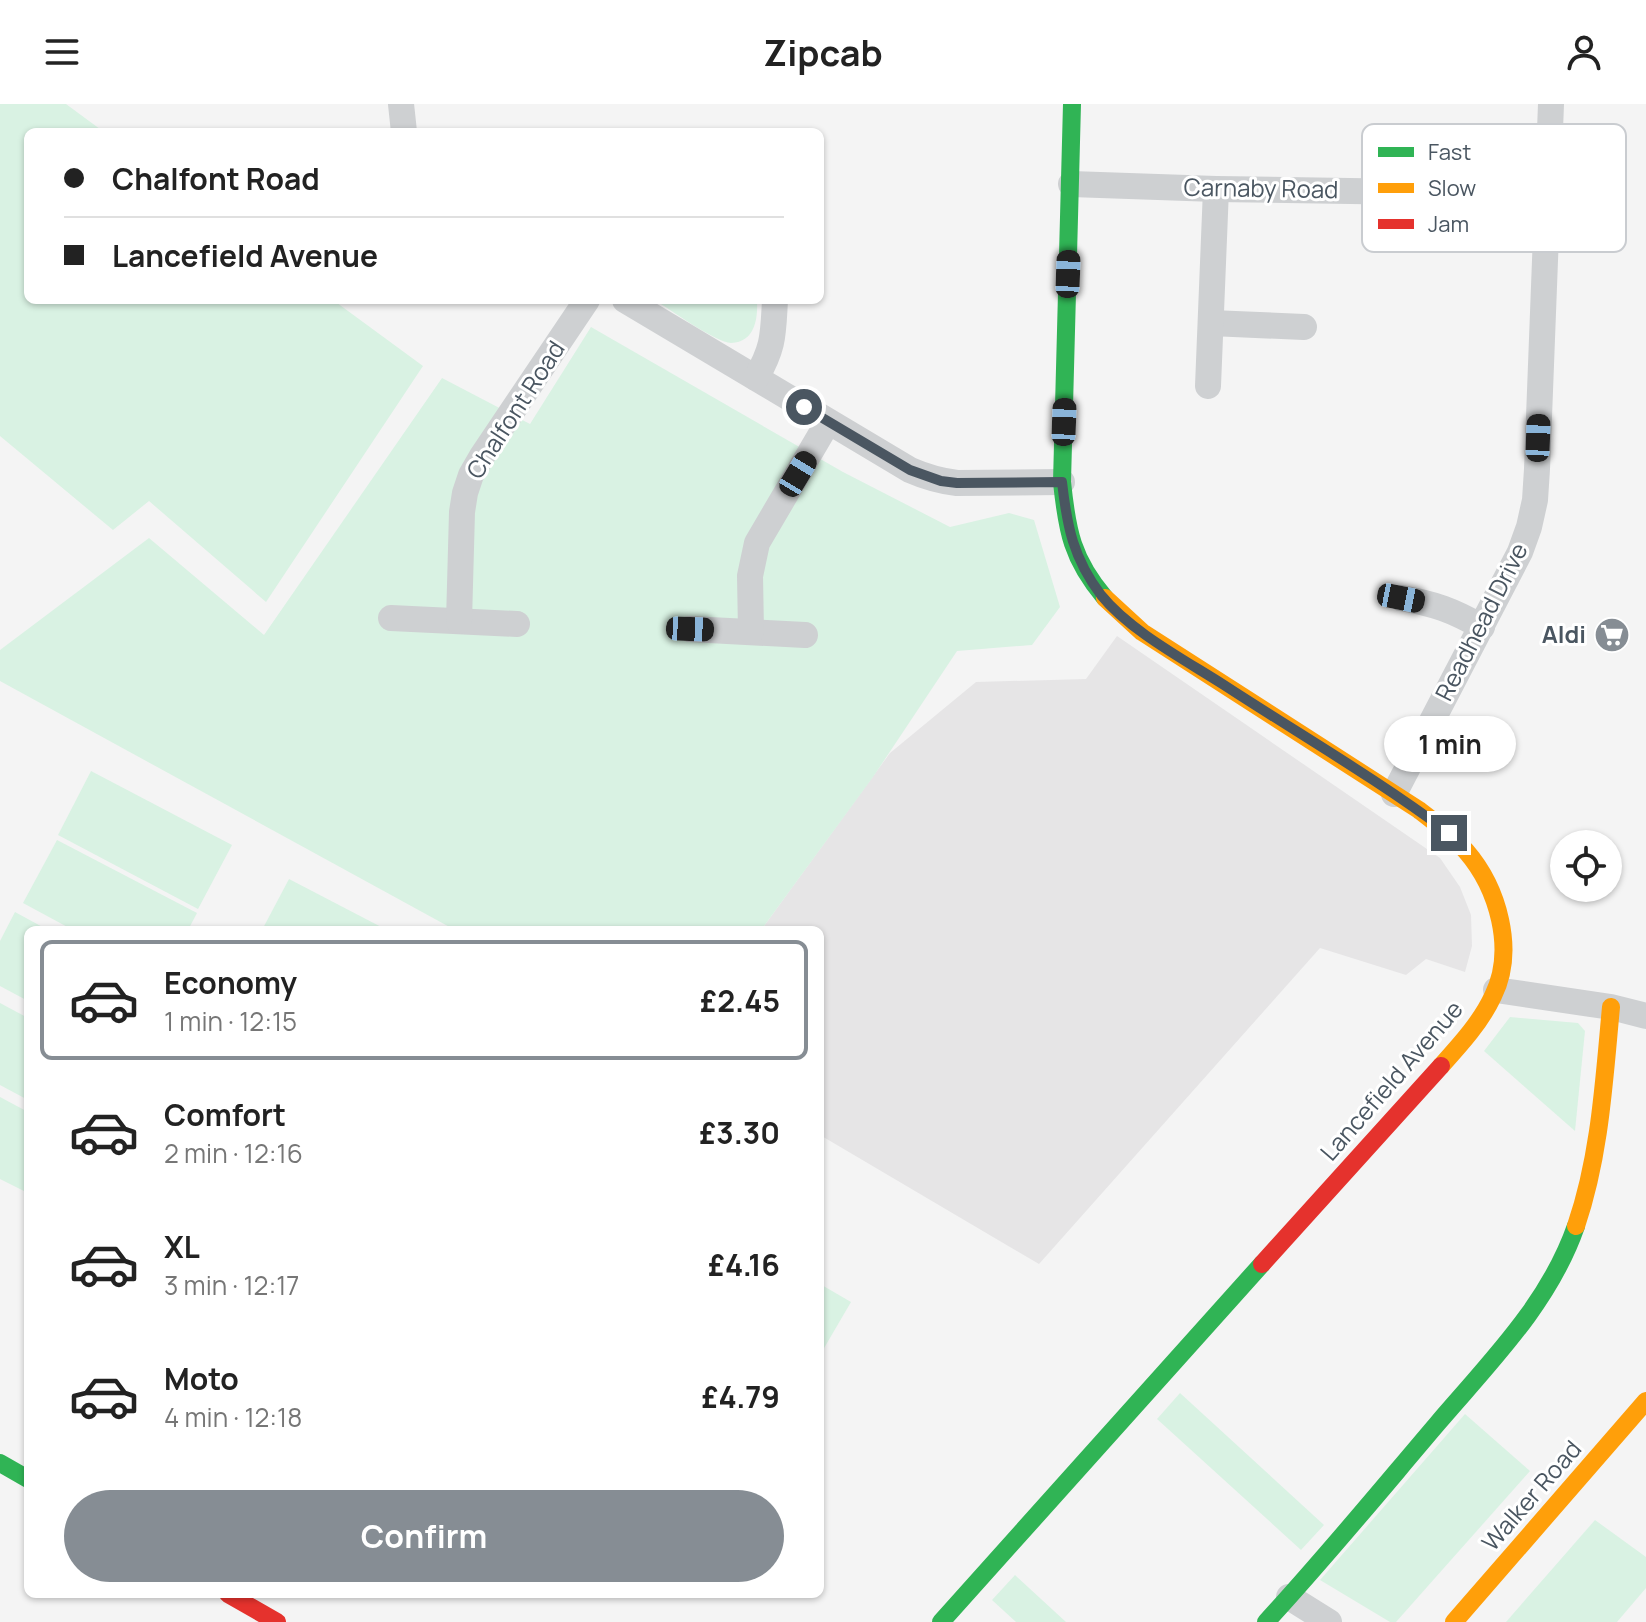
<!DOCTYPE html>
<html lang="en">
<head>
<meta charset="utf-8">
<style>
  body { margin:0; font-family:Manrope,sans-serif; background:#f6f6f6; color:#222; height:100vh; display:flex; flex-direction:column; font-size:30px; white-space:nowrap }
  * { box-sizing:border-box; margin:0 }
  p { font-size:26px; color:#767676 }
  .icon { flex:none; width:44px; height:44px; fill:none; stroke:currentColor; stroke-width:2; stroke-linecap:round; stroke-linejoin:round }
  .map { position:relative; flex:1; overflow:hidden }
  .details { position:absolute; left:24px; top:822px; width:800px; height:672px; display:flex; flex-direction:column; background:#fff; border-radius:12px; box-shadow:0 2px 6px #0004 }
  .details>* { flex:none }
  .banner { position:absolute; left:24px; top:24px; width:800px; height:176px; border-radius:12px; box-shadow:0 2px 6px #0004; display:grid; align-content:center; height:176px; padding:0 40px; background:#fff }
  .tools { position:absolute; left:1550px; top:726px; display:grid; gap:16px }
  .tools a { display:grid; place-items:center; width:72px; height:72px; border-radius:50%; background:#fff; box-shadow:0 2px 6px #0004; font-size:40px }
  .end { position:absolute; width:36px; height:36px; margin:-18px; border:10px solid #4a5661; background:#fff; box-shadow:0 0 0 4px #fff }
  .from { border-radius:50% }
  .bubble { position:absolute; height:56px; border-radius:28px; background:#fff; box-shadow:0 2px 6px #0004; font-size:26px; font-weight:700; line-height:56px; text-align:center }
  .car { position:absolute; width:24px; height:48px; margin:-24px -12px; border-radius:10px; box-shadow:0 0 6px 2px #0007; background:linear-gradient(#222 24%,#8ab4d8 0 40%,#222 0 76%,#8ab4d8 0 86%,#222 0) }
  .banner b { display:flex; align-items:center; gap:28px; height:76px; font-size:30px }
  .banner b+b { border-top:2px solid #e0e0e0 }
  .banner i { width:20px; height:20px; background:#222 }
  ul { padding:14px 0 0; list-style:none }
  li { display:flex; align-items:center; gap:24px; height:120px; margin:0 16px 12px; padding:0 24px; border:4px solid transparent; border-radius:12px }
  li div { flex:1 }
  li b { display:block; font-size:30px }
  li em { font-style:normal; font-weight:700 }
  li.selected { border-color:#868d94 }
  li>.icon { width:72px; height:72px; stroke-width:1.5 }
  .action { display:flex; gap:16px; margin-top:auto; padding:16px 40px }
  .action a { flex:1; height:92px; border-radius:48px; background:#868d94; color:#fff; font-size:32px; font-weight:700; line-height:92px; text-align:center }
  header { display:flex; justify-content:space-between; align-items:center; height:104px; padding:0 40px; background:#fff; font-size:36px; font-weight:700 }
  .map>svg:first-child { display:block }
  .education { fill:#e6e5e6 }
  .green { fill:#d9f2e3 }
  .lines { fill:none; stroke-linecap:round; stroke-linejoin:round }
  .street { stroke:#ced0d2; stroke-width:26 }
  .fast { stroke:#30b455; stroke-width:18 }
  .slow { stroke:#ff9f0a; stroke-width:18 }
  .jam { stroke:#e5322d; stroke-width:18 }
  .route { stroke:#4a5661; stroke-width:10 }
  .labels { text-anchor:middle; stroke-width:6; stroke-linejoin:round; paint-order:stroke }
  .street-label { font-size:24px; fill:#4a5661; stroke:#fff }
  .poi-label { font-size:24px; font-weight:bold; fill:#4a5661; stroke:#fff; text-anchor:end }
  .key { fill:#fff; stroke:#c9ccd0; stroke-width:2 }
  .key-label { font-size:22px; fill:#4a5661 }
</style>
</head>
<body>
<header><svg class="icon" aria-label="menu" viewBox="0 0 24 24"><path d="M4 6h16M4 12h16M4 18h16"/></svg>Zipcab<svg class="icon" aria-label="person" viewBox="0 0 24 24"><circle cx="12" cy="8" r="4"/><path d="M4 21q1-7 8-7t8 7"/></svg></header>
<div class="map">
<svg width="1646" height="1518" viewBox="0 0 1646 1518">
  <rect width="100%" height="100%" fill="#f4f4f4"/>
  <path class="education" d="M 1117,532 L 1440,754 L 1460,783 L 1471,811 L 1472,842 L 1465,868 L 1426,855 L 1406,871 L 1320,844 L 1039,1160 L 820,1031 L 820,826 L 761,826 L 890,649 L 976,578 L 1086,575 Z"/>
  <g class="green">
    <path d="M 0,0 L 66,0 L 104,28 L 28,28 L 28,196 L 333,196 L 423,262 L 266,498 L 149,397 L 113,426 L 0,332 Z"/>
    <path d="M 655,196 L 757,196 C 758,215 755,238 731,239 C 717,239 669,205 655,196 Z"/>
    <path d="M 591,223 L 843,368 L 950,423 L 1009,409 L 1034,416 L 1060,503 L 1032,541 L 957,547 L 873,673 L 761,826 L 455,826 L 0,577 L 0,546 L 149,434 L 264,531 L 442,274 L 530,320 Z"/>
    <path d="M 91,667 L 232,741 L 198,805 L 58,731 Z"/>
    <path d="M 57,736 L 197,809 L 188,826 L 73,826 L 23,799 Z"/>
    <path d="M 289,775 L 387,826 L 262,826 Z"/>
    <path d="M 15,808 L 48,826 L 28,826 L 28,897 L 0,882 L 0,837 Z"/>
    <path d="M 0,899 L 28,914 L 28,996 L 0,981 Z"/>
    <path d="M 1510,913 L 1578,919 L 1585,927 L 1575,1027 L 1484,947 Z"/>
    <path d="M 0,993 L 28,1008 L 28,1089 L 0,1075 Z"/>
    <path d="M 820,1180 L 851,1198 L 820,1251 Z"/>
    <path d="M 1180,1289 L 1324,1421 L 1301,1446 L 1157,1315 Z"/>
    <path d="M 1465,1310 L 1530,1367 L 1396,1518 L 1390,1518 L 1320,1476 Z"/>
    <path d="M 1595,1416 L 1646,1453 L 1646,1484 L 1617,1518 L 1506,1518 Z"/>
    <path d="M 1015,1471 L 1066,1518 L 1016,1518 L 992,1496 Z"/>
  </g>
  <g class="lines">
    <g class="street">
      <path d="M 401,0 L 404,28"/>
      <path d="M 1071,80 L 1216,85 L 1547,90"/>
      <path d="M 625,196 L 910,366 C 926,373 940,377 957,379 L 1062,378"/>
      <path d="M 1211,219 L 1304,223"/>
      <path d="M 756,274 C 774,243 773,231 775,196"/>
      <path d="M 1208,282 L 1216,85"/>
      <path d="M 1401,494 C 1435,500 1452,506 1482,523"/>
      <path d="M 391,514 L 517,520"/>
      <path d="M 459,517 L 462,408 L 465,389 L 471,371 L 482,352 L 587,196"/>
      <path d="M 690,525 L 805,531"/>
      <path d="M 751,527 L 750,472 L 757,439 L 828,318"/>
      <path d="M 1394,690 L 1520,448 L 1529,423 L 1535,396 L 1537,365 L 1551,0"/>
      <path d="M 1496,886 L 1611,903 L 1646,912"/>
      <path d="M 1289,1493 L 1329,1518"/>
    </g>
    <g class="fast">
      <path d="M 1072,0 L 1062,378 C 1067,427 1072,455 1105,494"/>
      <path d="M 0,1359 L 28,1375"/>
      <path d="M 941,1518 L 1262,1160"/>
      <path d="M 1266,1518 C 1325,1454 1380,1387 1437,1320 C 1489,1259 1549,1200 1576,1122"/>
    </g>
    <g class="slow">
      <path d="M 1105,494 L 1142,528 L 1419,706 C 1436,719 1452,731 1466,747 C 1498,784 1516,846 1493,892 C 1481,918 1460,941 1441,962"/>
      <path d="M 1576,1122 C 1600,1052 1604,977 1611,903"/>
      <path d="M 1454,1518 L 1646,1297"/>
    </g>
    <g class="jam">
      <path d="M 1262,1160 L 1441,962"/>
      <path d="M 228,1490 L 277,1518"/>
    </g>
  </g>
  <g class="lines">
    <path class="route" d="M 804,303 L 910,366 L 941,377 L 957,379 L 1062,378 C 1067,422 1073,454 1101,491 C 1130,527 1185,556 1224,581 C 1299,630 1377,675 1449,729"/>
  </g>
  <defs>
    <symbol id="supermarket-disc" viewBox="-11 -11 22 22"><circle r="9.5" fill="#868d94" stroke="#fff"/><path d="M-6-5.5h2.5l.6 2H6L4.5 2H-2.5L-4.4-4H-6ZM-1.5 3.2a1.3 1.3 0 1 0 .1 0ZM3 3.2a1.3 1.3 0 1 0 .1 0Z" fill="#fff"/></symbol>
  </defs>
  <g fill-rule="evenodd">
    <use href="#supermarket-disc" x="1592" y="511" width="40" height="40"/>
  </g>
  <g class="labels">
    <g class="street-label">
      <text transform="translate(1261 85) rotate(1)" y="8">Carnaby Road</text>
      <text transform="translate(516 306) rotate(-57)" y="8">Chalfont Road</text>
      <text transform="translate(1482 518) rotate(-63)" y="8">Readhead Drive</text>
      <text transform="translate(1392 977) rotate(-49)" y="8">Lancefield Avenue</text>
      <text transform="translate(1532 1392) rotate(-49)" y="8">Walker Road</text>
    </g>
    <g class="poi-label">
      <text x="1586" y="539">Aldi</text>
    </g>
  </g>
  <rect x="1362" y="20" width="264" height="128" rx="12" class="key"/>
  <rect x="1378" y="43" width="36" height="10" fill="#30b455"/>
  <rect x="1378" y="79" width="36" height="10" fill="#ff9f0a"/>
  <rect x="1378" y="115" width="36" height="10" fill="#e5322d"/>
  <g class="key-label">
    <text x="1428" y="56">Fast</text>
    <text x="1428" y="92">Slow</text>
    <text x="1428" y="128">Jam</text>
  </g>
</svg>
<div class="tools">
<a><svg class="icon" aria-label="locate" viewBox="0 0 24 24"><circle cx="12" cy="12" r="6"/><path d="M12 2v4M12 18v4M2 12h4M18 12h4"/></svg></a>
</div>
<i class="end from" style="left:804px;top:303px"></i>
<i class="end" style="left:1449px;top:729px"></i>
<div class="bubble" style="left:1384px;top:612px;width:132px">1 min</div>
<i class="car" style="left:1068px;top:170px;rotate:2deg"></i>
<i class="car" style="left:1064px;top:318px;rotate:2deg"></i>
<i class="car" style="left:1538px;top:334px;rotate:2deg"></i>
<i class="car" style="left:798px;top:370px;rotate:31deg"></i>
<i class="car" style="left:1401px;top:494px;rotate:101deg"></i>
<i class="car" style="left:690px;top:525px;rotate:92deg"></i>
<div class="banner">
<b><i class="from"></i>Chalfont Road</b>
<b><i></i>Lancefield Avenue</b>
</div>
<section class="details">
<ul>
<li class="selected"><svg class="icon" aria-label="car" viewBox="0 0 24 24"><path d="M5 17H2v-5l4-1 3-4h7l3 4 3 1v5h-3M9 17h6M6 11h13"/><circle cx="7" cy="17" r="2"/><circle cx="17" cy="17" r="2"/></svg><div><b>Economy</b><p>1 min · 12:15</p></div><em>£2.45</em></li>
<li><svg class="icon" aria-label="car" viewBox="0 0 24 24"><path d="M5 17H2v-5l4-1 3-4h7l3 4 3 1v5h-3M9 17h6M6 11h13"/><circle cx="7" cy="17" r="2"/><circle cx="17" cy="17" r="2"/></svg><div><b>Comfort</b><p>2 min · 12:16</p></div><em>£3.30</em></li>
<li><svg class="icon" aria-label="car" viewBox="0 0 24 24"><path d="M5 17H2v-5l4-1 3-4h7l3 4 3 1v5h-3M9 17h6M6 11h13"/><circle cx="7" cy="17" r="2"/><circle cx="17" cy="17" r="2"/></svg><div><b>XL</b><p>3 min · 12:17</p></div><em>£4.16</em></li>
<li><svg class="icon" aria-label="car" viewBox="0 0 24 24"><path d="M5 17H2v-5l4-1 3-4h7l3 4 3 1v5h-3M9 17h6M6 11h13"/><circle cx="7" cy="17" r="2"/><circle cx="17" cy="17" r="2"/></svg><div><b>Moto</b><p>4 min · 12:18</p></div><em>£4.79</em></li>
</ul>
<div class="action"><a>Confirm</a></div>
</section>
</div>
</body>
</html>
